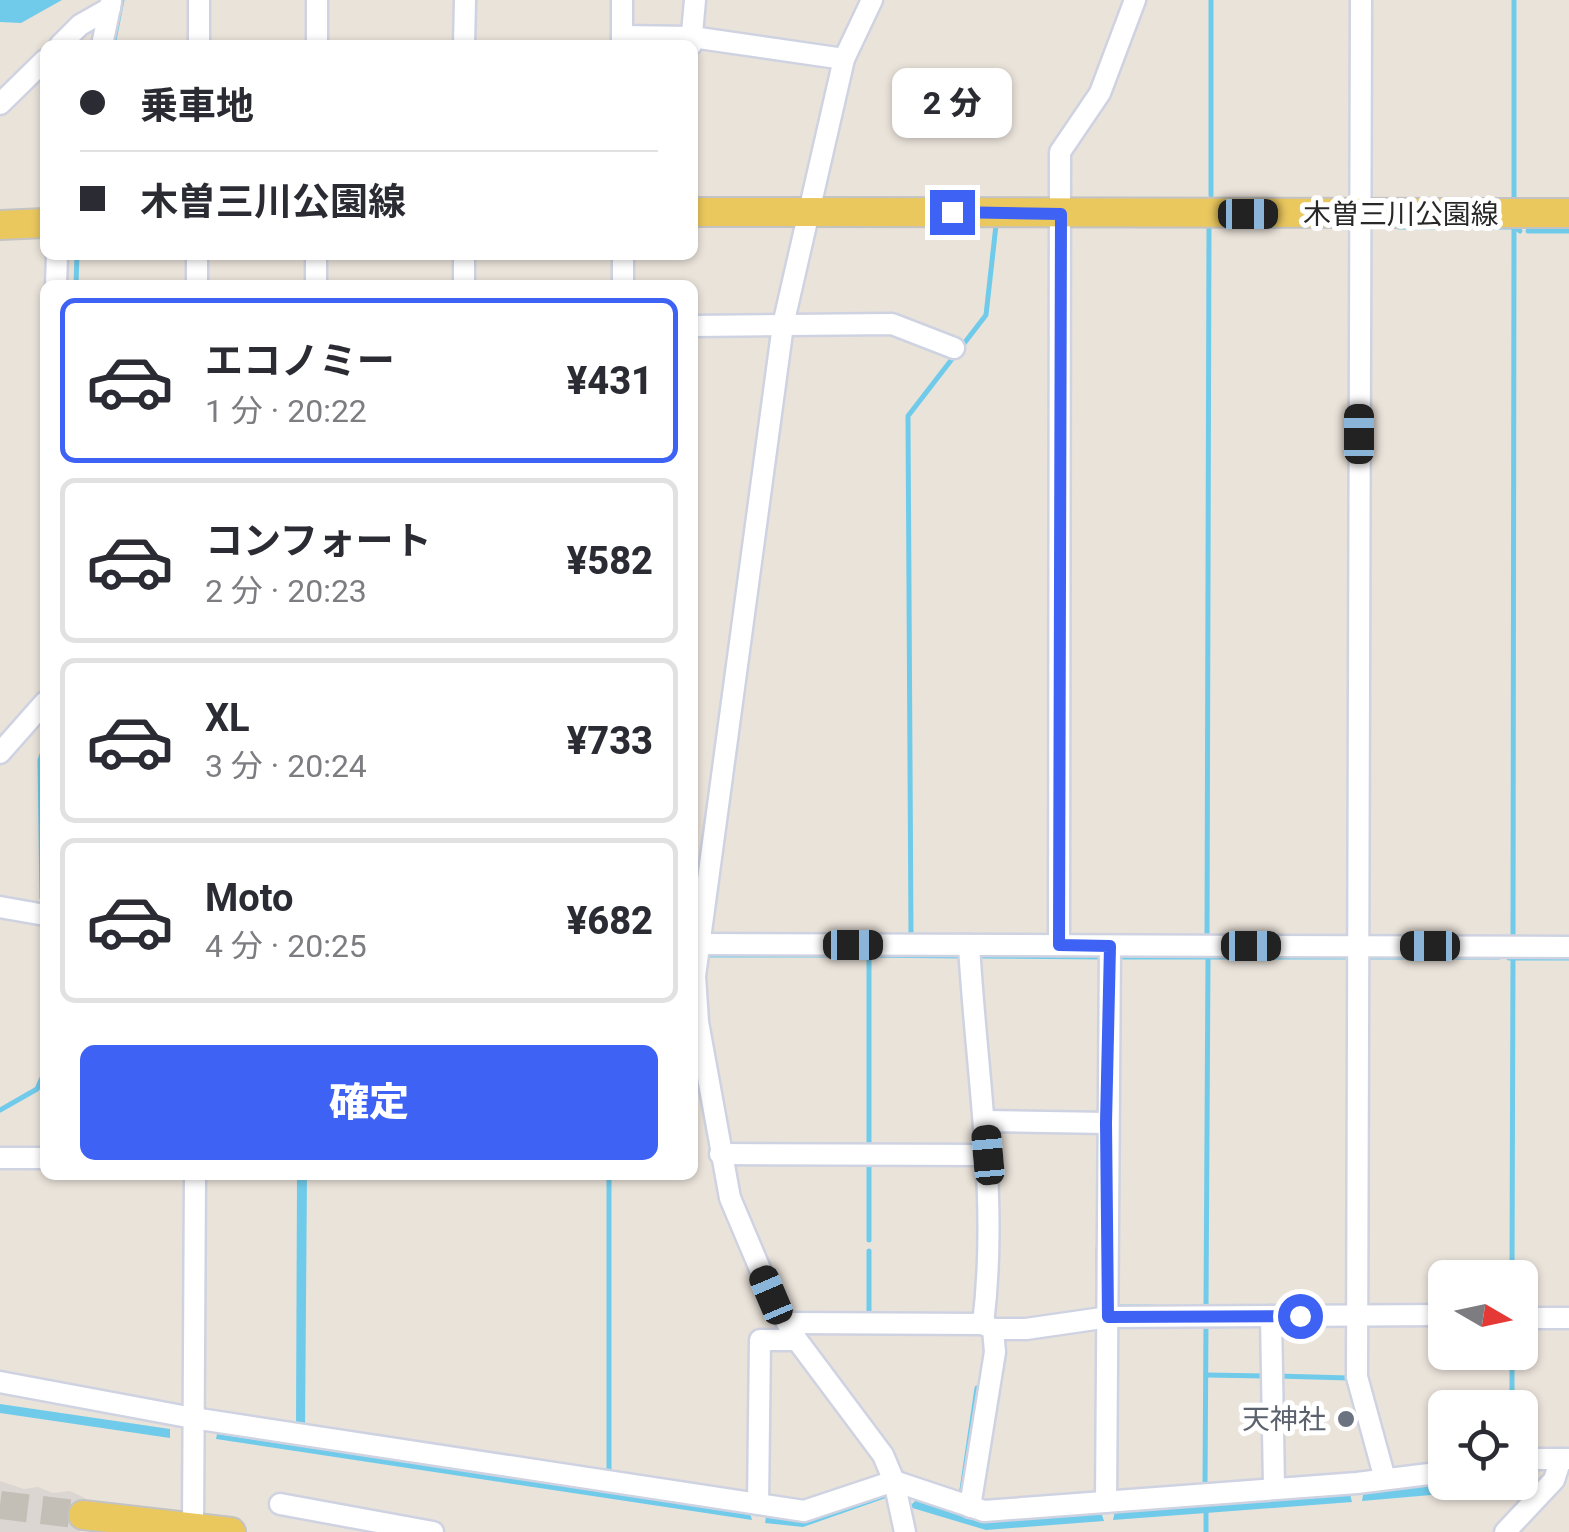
<!DOCTYPE html>
<html lang="ja">
<head>
<meta charset="utf-8">
<style>
  body { margin:0; font-family:Roboto,"Noto Sans JP",sans-serif; background:#f2f2f3; color:#2b2b33; height:100vh; display:flex; flex-direction:column; font-size:38px; white-space:nowrap }
  * { box-sizing:border-box; margin:0 }
  p { font-size:32px; color:#7c7c81 }
  .icon { flex:none; width:55px; height:55px; fill:none; stroke:currentColor; stroke-width:2; stroke-linecap:round; stroke-linejoin:round }
  .map { position:relative; flex:1; overflow:hidden }
  .details { position:absolute; left:40px; top:280px; width:658px; height:900px; display:flex; flex-direction:column; background:#fff; border-radius:15px; box-shadow:0 2px 8px #0004 }
  .details>* { flex:none }
  .banner { position:absolute; left:40px; top:40px; width:658px; height:220px; border-radius:15px; box-shadow:0 2px 8px #0004; display:grid; align-content:center; height:220px; padding:0 40px; background:#fff }
  .needle { width:65px; rotate:99deg }
  .buttons { position:absolute; left:1428px; top:1260px; display:grid; gap:20px }
  .buttons a { display:grid; place-items:center; width:110px; height:110px; border-radius:15px; background:#fff; box-shadow:0 2px 8px #0004; font-size:50px }
  .end { position:absolute; width:45px; height:45px; margin:-22px; border:12px solid #3e62f3; background:#fff; box-shadow:0 0 0 5px #fff }
  .from { border-radius:50% }
  .bubble { position:absolute; height:70px; border-radius:15px; background:#fff; box-shadow:0 2px 8px #0004; font-size:32px; font-weight:800; line-height:70px; text-align:center }
  .car { position:absolute; width:30px; height:60px; margin:-30px -15px; border-radius:12px; box-shadow:0 0 8px 2px #0007; background:linear-gradient(#222 24%,#8ab4d8 0 40%,#222 0 76%,#8ab4d8 0 86%,#222 0) }
  .banner b { display:flex; align-items:center; gap:35px; height:95px; font-size:38px }
  .banner b+b { border-top:2px solid #e1e1e2 }
  .banner i { width:25px; height:25px; background:#2b2b33 }
  ul { padding:18px 0 0; list-style:none }
  li { display:flex; align-items:center; gap:30px; height:165px; margin:0 20px 15px; padding:0 20px; border:5px solid #e1e1e2; border-radius:15px }
  li div { flex:1 }
  li b { display:block; font-size:38px }
  li em { font-style:normal; font-weight:800 }
  li.active { border-color:#3e62f3 }
  li>.icon { width:90px; height:90px; stroke-width:1.5 }
  .button { display:flex; gap:20px; margin-top:auto; padding:20px 40px }
  .button a { flex:1; height:115px; border-radius:15px; background:#3e62f3; color:#fff; font-size:40px; font-weight:800; line-height:115px; text-align:center }
  .map>svg:first-child { display:block }
  .plaza { fill:#dbd6d1 }
  .water { fill:#70cbea }
  .lines { fill:none; stroke-linecap:round; stroke-linejoin:round }
  .stream { stroke:#70cbea; stroke-width:5 }
  .major-tunnel { stroke:#c3beb6; stroke-width:28; stroke-dasharray:28 14; stroke-linecap:butt }
  .minor-casing { stroke:#cfd3e1; stroke-width:25 }
  .major-casing { stroke:#c3c3c3; stroke-width:32 }
  .minor { stroke:#fff; stroke-width:20 }
  .major { stroke:#ebc85e; stroke-width:28 }
  .route { stroke:#3e62f3; stroke-width:12 }
  .worship-dot { fill:#6b7280; stroke:#fff; stroke-width:4 }
  .labels { text-anchor:middle; stroke-width:10; stroke-linejoin:round; paint-order:stroke }
  .street-label { font-size:28px; fill:#282828; stroke:#fff }
  .worship-label { font-size:28px; fill:#5b616d; stroke:#fff; text-anchor:end }
</style>
</head>
<body>
<div class="map">
<svg width="1569" height="1532" viewBox="0 0 1569 1532">
  <rect width="100%" height="100%" fill="#eae3da"/>
  <path class="plaza" d="M 0,1481 L 24,1489 L 38,1487 L 53,1493 L 70,1491 L 85,1498 L 80,1532 L 0,1532 Z"/>
  <g class="water">
    <path d="M 0,0 L 62,0 L 21,23 L 0,22 Z"/>
    <path d="M 297,1175 L 307,1175 L 305,1429 L 296,1428 Z"/>
    <path d="M 0,1404 L 170,1429 L 170,1438 L 0,1413 Z"/>
    <path d="M 217,1434 L 750,1513 L 752,1520 L 216,1439 Z"/>
    <path d="M 1445,1480 L 1489,1483 L 1431,1495 L 1362,1501 L 1364,1489 Z"/>
    <path d="M 1349,1490 L 1352,1502 L 1113,1520 L 1116,1507 Z"/>
    <path d="M 883,1492 L 886,1498 L 803,1527 L 765,1523 L 766,1516 L 802,1521 Z"/>
    <path d="M 919,1497 L 1100,1509 L 1104,1521 L 986,1530 L 909,1507 Z"/>
  </g>
  <g class="lines">
    <g class="stream">
      <path d="M 1514,0 L 1514,199"/>
      <path d="M 113,45 L 122,0"/>
      <path d="M 1211,195 L 1211,0"/>
      <path d="M 1399,227 L 1515,227 L 1520,231"/>
      <path d="M 1528,231 L 1569,231"/>
      <path d="M 76,285 L 77,255"/>
      <path d="M 42,898 L 40,760 L 45,746"/>
      <path d="M 911,936 L 908,416 L 986,315 L 996,225"/>
      <path d="M 1513,939 L 1514,222"/>
      <path d="M 1207,940 L 1209,226"/>
      <path d="M 705,955 L 841,955"/>
      <path d="M 861,955 L 961,956"/>
      <path d="M 980,956 L 1102,957"/>
      <path d="M 1117,957 L 1349,957"/>
      <path d="M 1367,957 L 1499,957"/>
      <path d="M 1509,958 L 1569,958"/>
      <path d="M 0,1110 L 37,1089 L 45,1071"/>
      <path d="M 869,1148 L 869,955"/>
      <path d="M 869,1240 L 869,1160"/>
      <path d="M 869,1251 L 869,1315"/>
      <path d="M 1098,1275 L 1098,1248"/>
      <path d="M 1512,1278 L 1513,953"/>
      <path d="M 1120,1307 L 1152,1307"/>
      <path d="M 1206,1309 L 1208,957"/>
      <path d="M 1206,1375 L 1266,1376"/>
      <path d="M 1277,1376 L 1349,1378"/>
      <path d="M 1512,1408 L 1512,1352"/>
      <path d="M 609,1475 L 609,1175"/>
      <path d="M 1205,1486 L 1206,1322"/>
      <path d="M 961,1496 L 977,1388"/>
      <path d="M 1206,1509 L 1206,1532"/>
    </g>
    <path class="major-tunnel" d="M 0,1505 L 83,1515"/>
    <defs>
      <g id="minor">
        <path d="M 872,0 L 844,59 L 783,325 L 695,976 L 698,1022 L 730,1198 L 771,1295 L 797,1340 L 883,1455 L 894,1481 L 905,1532"/>
        <path d="M 1361,0 L 1357,1377 L 1385,1479"/>
        <path d="M 622,36 L 692,37 L 844,59"/>
        <path d="M 60,45 L 80,25 L 110,8"/>
        <path d="M 102,45 L 111,2"/>
        <path d="M 199,45 L 199,0"/>
        <path d="M 317,45 L 317,0"/>
        <path d="M 464,45 L 465,0"/>
        <path d="M 622,45 L 622,0"/>
        <path d="M 691,45 L 695,0"/>
        <path d="M 0,104 L 45,60"/>
        <path d="M 464,255 L 464,285"/>
        <path d="M 56,285 L 57,255"/>
        <path d="M 197,285 L 197,255"/>
        <path d="M 316,285 L 316,255"/>
        <path d="M 623,285 L 623,255"/>
        <path d="M 692,326 L 892,324 L 954,348"/>
        <path d="M 0,753 L 45,702"/>
        <path d="M 0,907 L 45,915"/>
        <path d="M 692,944 L 1569,947"/>
        <path d="M 969,945 C 976,1072 999,1197 983,1324 L 993,1329 L 995,1352 L 970,1507"/>
        <path d="M 1059,945 L 1060,152 L 1100,93 L 1135,0"/>
        <path d="M 985,1121 L 1107,1123"/>
        <path d="M 720,1154 L 988,1155"/>
        <path d="M 0,1158 L 45,1158"/>
        <path d="M 1271,1316 L 1274,1487"/>
        <path d="M 1520,1318 L 1569,1318"/>
        <path d="M 788,1323 L 983,1324"/>
        <path d="M 993,1329 L 1026,1329 L 1109,1317 L 1445,1315"/>
        <path d="M 0,1382 L 193,1418 L 804,1511 L 894,1481 L 984,1511 L 1357,1483 L 1445,1472"/>
        <path d="M 1520,1459 L 1569,1459"/>
        <path d="M 1106,1502 L 1110,946"/>
        <path d="M 280,1504 L 433,1532"/>
        <path d="M 758,1504 L 760,1340 L 797,1340"/>
        <path d="M 193,1527 L 195,1175"/>
        <path d="M 1505,1532 L 1554,1480 L 1561,1459"/>
      </g>
      <g id="major">
        <path d="M 692,212 L 1569,213"/>
        <path d="M 0,225 L 45,223"/>
        <path d="M 83,1515 L 231,1532"/>
      </g>
    </defs>
    <use href="#minor" class="minor-casing"/>
    <use href="#major" class="major-casing"/>
    <use href="#minor" class="minor"/>
    <use href="#major" class="major"/>
  </g>
  <g class="lines">
    <path class="route" d="M 952,212 L 1061,214 L 1059,945 L 1110,946 L 1106,1123 L 1108,1317 L 1300,1316"/>
  </g>
  <circle class="worship-dot" cx="1346" cy="1419" r="10"/>
  <g class="labels">
    <g class="street-label">
      <text x="1401" y="224">木曽三川公園線</text>
    </g>
    <g class="worship-label">
      <text x="1326" y="1429">天神社</text>
    </g>
  </g>
</svg>
<div class="buttons">
<a><svg class="needle" viewBox="-14 -14 28 28"><path d="M0-13l5 13h-10z" fill="#e53935"/><path d="M0 13l5-13h-10z" fill="#7c7c81"/></svg></a>
<a><svg class="icon" aria-label="locate" viewBox="0 0 24 24"><circle cx="12" cy="12" r="6"/><path d="M12 2v4M12 18v4M2 12h4M18 12h4"/></svg></a>
</div>
<i class="end from" style="left:1300px;top:1316px"></i>
<i class="end" style="left:952px;top:212px"></i>
<div class="bubble" style="left:892px;top:68px;width:120px">2 分</div>
<i class="car" style="left:1248px;top:214px;rotate:90deg"></i>
<i class="car" style="left:1359px;top:434px;rotate:0deg"></i>
<i class="car" style="left:853px;top:945px;rotate:90deg"></i>
<i class="car" style="left:1251px;top:946px;rotate:90deg"></i>
<i class="car" style="left:1430px;top:946px;rotate:270deg"></i>
<i class="car" style="left:988px;top:1155px;rotate:355deg"></i>
<i class="car" style="left:771px;top:1295px;rotate:337deg"></i>
<div class="banner">
<b><i class="from"></i>乗車地</b>
<b><i></i>木曽三川公園線</b>
</div>
<section class="details">
<ul>
<li class="active"><svg class="icon" aria-label="car" viewBox="0 0 24 24"><path d="M5 17H2v-5l4-1 3-4h7l3 4 3 1v5h-3M9 17h6M6 11h13"/><circle cx="7" cy="17" r="2"/><circle cx="17" cy="17" r="2"/></svg><div><b>エコノミー</b><p>1 分 · 20:22</p></div><em>¥431</em></li>
<li><svg class="icon" aria-label="car" viewBox="0 0 24 24"><path d="M5 17H2v-5l4-1 3-4h7l3 4 3 1v5h-3M9 17h6M6 11h13"/><circle cx="7" cy="17" r="2"/><circle cx="17" cy="17" r="2"/></svg><div><b>コンフォート</b><p>2 分 · 20:23</p></div><em>¥582</em></li>
<li><svg class="icon" aria-label="car" viewBox="0 0 24 24"><path d="M5 17H2v-5l4-1 3-4h7l3 4 3 1v5h-3M9 17h6M6 11h13"/><circle cx="7" cy="17" r="2"/><circle cx="17" cy="17" r="2"/></svg><div><b>XL</b><p>3 分 · 20:24</p></div><em>¥733</em></li>
<li><svg class="icon" aria-label="car" viewBox="0 0 24 24"><path d="M5 17H2v-5l4-1 3-4h7l3 4 3 1v5h-3M9 17h6M6 11h13"/><circle cx="7" cy="17" r="2"/><circle cx="17" cy="17" r="2"/></svg><div><b>Moto</b><p>4 分 · 20:25</p></div><em>¥682</em></li>
</ul>
<div class="button"><a>確定</a></div>
</section>
</div>
</body>
</html>
